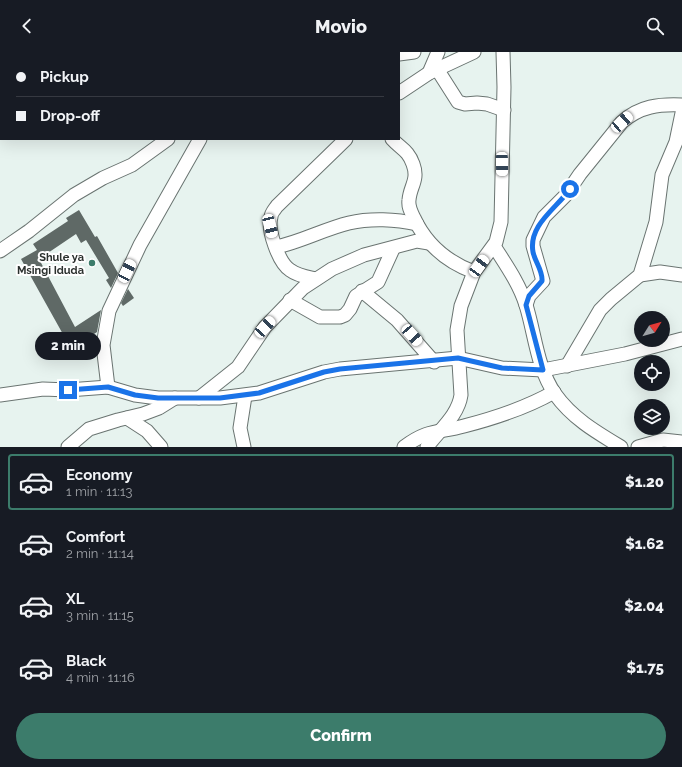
<!DOCTYPE html>
<html lang="en">
<head>
<meta charset="utf-8">
<style>
  body { margin:0; font-family:Raleway,sans-serif; background:#242831; color:#f1f3f6; height:100vh; display:flex; flex-direction:column; font-size:15px; white-space:nowrap }
  * { box-sizing:border-box; margin:0 }
  p { font-size:13px; color:#9ea1a6 }
  .icon { flex:none; width:22px; height:22px; fill:none; stroke:currentColor; stroke-width:2; stroke-linecap:round; stroke-linejoin:round }
  .map { position:relative; height:395px; overflow:hidden }
  .side { display:flex; flex-direction:column; background:#171b24; flex:1 }
  .side>* { flex:none }
  .top-card { position:absolute; left:0px; top:0px; width:400px; height:88px; box-shadow:0 4px 16px #0002; display:grid; align-content:center; height:88px; padding:0 16px; background:#171b24 }
  .needle { width:26px; rotate:53deg }
  .buttons { position:absolute; left:634px; top:259px; display:grid; gap:8px }
  .buttons a { display:grid; place-items:center; width:36px; height:36px; border-radius:50%; background:#171b24; box-shadow:0 4px 16px #0002; font-size:20px }
  .end { position:absolute; width:18px; height:18px; margin:-9px; border:5px solid #1a73e8; background:#fff; box-shadow:0 0 0 2px #fff }
  .from { border-radius:50% }
  .bubble { position:absolute; height:28px; border-radius:14px; background:#171b24; box-shadow:0 4px 16px #0002; font-size:13px; font-weight:800; line-height:28px; text-align:center }
  .car { position:absolute; width:12px; height:24px; margin:-12px -6px; border-radius:5px; box-shadow:0 0 3px 1px #0007; background:linear-gradient(#fff 24%,#345 0 40%,#fff 0 76%,#345 0 86%,#fff 0) }
  .top-card b { display:flex; align-items:center; gap:14px; height:38px; font-size:15px }
  .top-card b+b { border-top:1px solid #363941 }
  .top-card i { width:10px; height:10px; background:#f1f3f6 }
  ul { padding:7px 0 0; list-style:none }
  li { display:flex; align-items:center; gap:12px; height:56px; margin:0 8px 6px; padding:0 8px; border:2px solid transparent; border-radius:4px }
  li div { flex:1 }
  li b { display:block; font-size:15px }
  li em { font-style:normal; font-weight:800 }
  li.on { border-color:#3c7c6b }
  li>.icon { width:36px; height:36px; stroke-width:1.5 }
  .cta { display:flex; gap:8px; margin-top:auto; padding:8px 16px }
  .cta a { flex:1; height:46px; border-radius:24px; background:#3c7c6b; color:#fff; font-size:16px; font-weight:800; line-height:46px; text-align:center }
  header { display:flex; justify-content:space-between; align-items:center; height:52px; padding:0 16px; background:#171b24; font-size:18px; font-weight:800 }
  .map>svg:first-child { display:block }
  .building { fill:#5f6966 }
  .lines { fill:none; stroke-linecap:round; stroke-linejoin:round }
  .minor-casing { stroke:#6a7471; stroke-width:15 }
  .minor { stroke:#fff; stroke-width:13 }
  .route { stroke:#1a73e8; stroke-width:5 }
  .poi-dot { fill:#3c7c6b; stroke:#fff; stroke-width:1.5 }
  .labels { text-anchor:middle; stroke-width:4; stroke-linejoin:round; paint-order:stroke }
  .poi-label { font-size:11px; font-weight:bold; fill:#2b302e; stroke:#fff; text-anchor:end }
</style>
</head>
<body>
<header><svg class="icon" aria-label="back" viewBox="0 0 24 24"><path d="M15 5l-7 7 7 7"/></svg>Movio<svg class="icon" aria-label="search" viewBox="0 0 24 24"><circle cx="10" cy="10" r="6"/><path d="M15 15l6 6"/></svg></header>
<div class="map">
<svg width="682" height="395" viewBox="0 0 682 395">
  <rect width="100%" height="100%" fill="#e7f3ef"/>
  <g class="building">
    <path d="M 79,158 L 95,185 L 97,184 L 118,221 L 111,236 L 106,228 L 109,226 L 86,188 L 81,191 L 76,182 L 39,207 L 75,275 L 101,258 L 97,280 L 88,286 L 85,283 L 69,293 L 21,207 L 37,198 L 33,192 L 68,169 L 66,166 Z"/>
    <path d="M 128,237 L 134,246 L 123,254 L 121,251 Z"/>
  </g>
  <g class="lines">
    <defs>
      <g id="minor">
        <path d="M 340,0 L 341,1"/>
        <path d="M 210,1 L 210,0"/>
        <path d="M 289,1 L 290,0"/>
        <path d="M 399,2 L 414,0"/>
        <path d="M 437,17 L 458,50 L 465,52 L 477,51 L 487,52 L 504,58"/>
        <path d="M 429,21 L 438,0"/>
        <path d="M 399,41 L 429,21 L 474,0"/>
        <path d="M 392,87 C 401,97 408,98 413,112 C 419,128 410,134 409,148 C 408,155 411,160 414,166 C 426,192 447,210 474,220"/>
        <path d="M 494,194 C 506,213 519,231 526,253 C 535,282 537,316 555,342 C 572,366 596,380 621,395"/>
        <path d="M 276,195 C 301,190 324,177 349,171 C 370,166 396,167 417,172"/>
        <path d="M 0,199 L 29,179 L 74,143 L 103,126 L 132,113 L 168,87"/>
        <path d="M 640,223 L 660,220 L 682,223"/>
        <path d="M 316,227 C 307,225 298,224 290,218 C 279,211 267,178 271,165 C 271,161 275,157 277,154 L 346,87"/>
        <path d="M 362,239 L 397,268 L 434,310"/>
        <path d="M 290,248 L 320,265 L 340,265 L 345,263 L 350,257 L 356,244 L 378,230 L 393,197"/>
        <path d="M 526,253 L 529,244 L 543,229 L 533,194 L 533,188 L 544,165 L 565,144 L 580,122 L 622,70 C 640,54 659,52 682,53"/>
        <path d="M 567,314 L 600,258 L 611,247 L 640,223 L 656,170 L 662,123 L 676,90 L 682,61"/>
        <path d="M 108,335 L 103,293 L 109,259 L 140,193 L 200,87"/>
        <path d="M 0,343 L 43,337 L 68,338 L 108,335 L 135,343 L 158,346 L 220,346 L 259,341 L 324,320 L 340,317 L 458,306 L 502,316 L 543,318 L 625,302 L 682,287"/>
        <path d="M 199,346 L 238,315 L 265,275 L 303,236 L 332,217 L 364,203 L 417,189 L 429,191"/>
        <path d="M 127,366 L 147,379 L 161,395"/>
        <path d="M 68,395 L 89,377 L 118,368 L 143,362 L 159,356 L 175,346"/>
        <path d="M 244,395 L 240,376 L 245,344"/>
        <path d="M 404,395 C 428,377 438,381 464,374 C 495,366 526,356 554,340"/>
        <path d="M 427,395 C 439,378 458,364 461,343 L 457,278 L 461,254 L 474,220 L 496,190 L 501,170 L 504,35 L 503,0"/>
        <path d="M 638,395 L 663,388 L 682,390"/>
      </g>
    </defs>
    <use href="#minor" class="minor-casing"/>
    <use href="#minor" class="minor"/>
  </g>
  <g class="lines">
    <path class="route" d="M 68,338 L 108,335 L 135,343 L 158,346 L 220,346 L 259,341 L 324,320 L 340,317 L 458,306 L 502,316 L 543,318 L 526,253 L 529,244 L 542,229 C 543,219 535,210 533,200 C 528,173 557,156 570,137"/>
  </g>
  <circle class="poi-dot" cx="92" cy="211" r="4"/>
  <g class="labels">
    <g class="poi-label">
      <text x="84" y="209">Shule ya<tspan x="84" dy="13">Msingi Iduda</tspan></text>
    </g>
  </g>
</svg>
<div class="buttons">
<a><svg class="needle" viewBox="-14 -14 28 28"><path d="M0-13l5 13h-10z" fill="#e53935"/><path d="M0 13l5-13h-10z" fill="#9ea1a6"/></svg></a>
<a><svg class="icon" aria-label="locate" viewBox="0 0 24 24"><circle cx="12" cy="12" r="6"/><path d="M12 2v4M12 18v4M2 12h4M18 12h4"/></svg></a>
<a><svg class="icon" aria-label="layers" viewBox="0 0 24 24"><path d="M12 4l9 5-9 5-9-5zM3 14l9 5 9-5"/></svg></a>
</div>
<i class="end from" style="left:570px;top:137px"></i>
<i class="end" style="left:68px;top:338px"></i>
<div class="bubble" style="left:35px;top:280px;width:66px">2 min</div>
<i class="car" style="left:622px;top:70px;rotate:48deg"></i>
<i class="car" style="left:502px;top:112px;rotate:179deg"></i>
<i class="car" style="left:270px;top:174px;rotate:166deg"></i>
<i class="car" style="left:479px;top:214px;rotate:36deg"></i>
<i class="car" style="left:127px;top:219px;rotate:26deg"></i>
<i class="car" style="left:265px;top:275px;rotate:43deg"></i>
<i class="car" style="left:412px;top:283px;rotate:138deg"></i>
<div class="top-card">
<b><i class="from"></i>Pickup</b>
<b><i></i>Drop-off</b>
</div>
</div>
<section class="side">
<ul>
<li class="on"><svg class="icon" aria-label="car" viewBox="0 0 24 24"><path d="M5 17H2v-5l4-1 3-4h7l3 4 3 1v5h-3M9 17h6M6 11h13"/><circle cx="7" cy="17" r="2"/><circle cx="17" cy="17" r="2"/></svg><div><b>Economy</b><p>1 min · 11:13</p></div><em>$1.20</em></li>
<li><svg class="icon" aria-label="car" viewBox="0 0 24 24"><path d="M5 17H2v-5l4-1 3-4h7l3 4 3 1v5h-3M9 17h6M6 11h13"/><circle cx="7" cy="17" r="2"/><circle cx="17" cy="17" r="2"/></svg><div><b>Comfort</b><p>2 min · 11:14</p></div><em>$1.62</em></li>
<li><svg class="icon" aria-label="car" viewBox="0 0 24 24"><path d="M5 17H2v-5l4-1 3-4h7l3 4 3 1v5h-3M9 17h6M6 11h13"/><circle cx="7" cy="17" r="2"/><circle cx="17" cy="17" r="2"/></svg><div><b>XL</b><p>3 min · 11:15</p></div><em>$2.04</em></li>
<li><svg class="icon" aria-label="car" viewBox="0 0 24 24"><path d="M5 17H2v-5l4-1 3-4h7l3 4 3 1v5h-3M9 17h6M6 11h13"/><circle cx="7" cy="17" r="2"/><circle cx="17" cy="17" r="2"/></svg><div><b>Black</b><p>4 min · 11:16</p></div><em>$1.75</em></li>
</ul>
<div class="cta"><a>Confirm</a></div>
</section>
</body>
</html>
